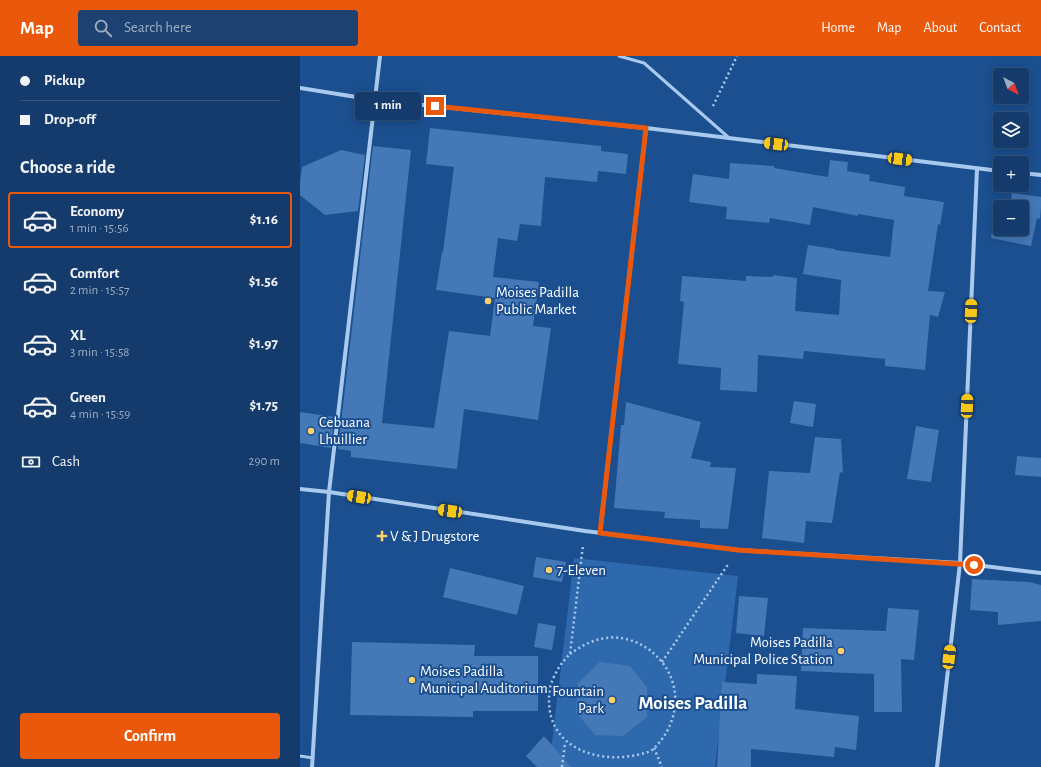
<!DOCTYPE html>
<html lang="en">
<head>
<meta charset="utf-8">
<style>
  body { margin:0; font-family:"Alegreya Sans",sans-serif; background:#1d4271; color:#f1f3f6; height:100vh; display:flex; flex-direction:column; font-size:15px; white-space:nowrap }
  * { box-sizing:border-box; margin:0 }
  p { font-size:13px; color:#9dadc1 }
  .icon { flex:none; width:22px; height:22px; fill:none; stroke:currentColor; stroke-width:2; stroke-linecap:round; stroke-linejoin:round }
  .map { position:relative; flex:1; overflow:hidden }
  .side { display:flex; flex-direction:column; background:#143b6b; width:300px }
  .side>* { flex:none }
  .guide { display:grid; align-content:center; height:88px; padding:0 20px; background:#143b6b }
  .needle { width:26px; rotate:139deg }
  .buttons { position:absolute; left:693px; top:12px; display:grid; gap:8px }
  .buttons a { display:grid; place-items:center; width:36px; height:36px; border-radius:4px; background:#143b6b; box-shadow:0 2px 10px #0003,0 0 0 1px #33557e; font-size:20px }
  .end { position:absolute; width:18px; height:18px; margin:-9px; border:5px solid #ea580c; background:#fff; box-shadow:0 0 0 2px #fff }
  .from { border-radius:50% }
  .bubble { position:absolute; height:28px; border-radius:4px; background:#143b6b; box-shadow:0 2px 10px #0003,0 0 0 1px #33557e; font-size:13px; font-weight:700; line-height:28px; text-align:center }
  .car { position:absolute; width:12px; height:24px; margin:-12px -6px; border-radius:5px; box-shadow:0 0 3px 1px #0007; background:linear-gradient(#f5c518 24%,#345 0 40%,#f5c518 0 76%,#345 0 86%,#f5c518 0) }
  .guide b { display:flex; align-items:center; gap:14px; height:38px; font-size:15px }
  .guide b+b { border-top:1px solid #33557e }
  .guide i { width:10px; height:10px; background:#f1f3f6 }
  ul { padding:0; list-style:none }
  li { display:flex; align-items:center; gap:12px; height:56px; margin:0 8px 6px; padding:0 12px; border:2px solid transparent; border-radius:4px }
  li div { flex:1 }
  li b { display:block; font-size:15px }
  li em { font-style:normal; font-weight:700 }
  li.selected { border-color:#ea580c }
  li>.icon { width:36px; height:36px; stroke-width:1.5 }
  h2 { padding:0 20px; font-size:18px; line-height:48px }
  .pay { display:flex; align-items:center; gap:10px; height:44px; padding:0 20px; font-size:15px }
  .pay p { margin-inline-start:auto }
  .primary-button { display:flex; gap:8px; margin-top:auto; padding:8px 20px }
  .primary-button a { flex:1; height:46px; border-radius:4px; background:#ea580c; color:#fff; font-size:16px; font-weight:700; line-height:46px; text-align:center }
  header { display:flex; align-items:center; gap:24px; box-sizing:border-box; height:56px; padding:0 20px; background:#ea580c; color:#fff }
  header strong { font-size:19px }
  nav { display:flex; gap:22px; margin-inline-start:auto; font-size:14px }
  .search { width:280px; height:36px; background:#1d4271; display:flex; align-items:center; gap:10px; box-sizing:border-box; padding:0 14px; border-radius:4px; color:#9dadc1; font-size:15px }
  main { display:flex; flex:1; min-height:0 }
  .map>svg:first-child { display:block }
  .green { fill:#2e69ad }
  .building { fill:#4478b7 }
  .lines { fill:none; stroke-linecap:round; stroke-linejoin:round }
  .path { stroke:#a9c9ee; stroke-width:2.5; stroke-dasharray:2 3; stroke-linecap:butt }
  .service { stroke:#a9c9ee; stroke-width:3 }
  .minor { stroke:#a9c9ee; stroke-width:4 }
  .route { stroke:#ea580c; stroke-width:5 }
  .poi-dot { fill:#ffd166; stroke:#1b4f8f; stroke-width:1.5 }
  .labels { text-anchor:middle; stroke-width:4; stroke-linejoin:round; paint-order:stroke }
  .poi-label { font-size:15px; fill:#fff; stroke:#1b4f8f; text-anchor:start }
  .district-label { font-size:19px; font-weight:bold; fill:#fff; stroke:#1b4f8f }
</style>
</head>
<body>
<header>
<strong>Map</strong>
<div class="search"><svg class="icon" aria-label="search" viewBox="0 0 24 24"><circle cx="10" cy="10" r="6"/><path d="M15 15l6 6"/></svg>Search here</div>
<nav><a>Home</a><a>Map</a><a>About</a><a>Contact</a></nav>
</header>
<main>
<section class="side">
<div class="guide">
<b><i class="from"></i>Pickup</b>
<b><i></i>Drop-off</b>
</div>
<h2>Choose a ride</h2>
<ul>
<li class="selected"><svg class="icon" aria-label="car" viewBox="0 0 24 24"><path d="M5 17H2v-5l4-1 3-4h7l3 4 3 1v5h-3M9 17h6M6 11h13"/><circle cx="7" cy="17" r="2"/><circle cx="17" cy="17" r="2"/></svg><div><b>Economy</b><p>1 min · 15:56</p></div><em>$1.16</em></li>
<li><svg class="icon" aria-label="car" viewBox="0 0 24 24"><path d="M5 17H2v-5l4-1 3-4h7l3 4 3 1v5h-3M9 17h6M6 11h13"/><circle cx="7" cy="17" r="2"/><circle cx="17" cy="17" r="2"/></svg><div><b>Comfort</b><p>2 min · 15:57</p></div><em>$1.56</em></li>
<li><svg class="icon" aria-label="car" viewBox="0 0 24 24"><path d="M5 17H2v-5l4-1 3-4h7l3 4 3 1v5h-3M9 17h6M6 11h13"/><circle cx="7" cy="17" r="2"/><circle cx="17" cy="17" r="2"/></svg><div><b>XL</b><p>3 min · 15:58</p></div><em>$1.97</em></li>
<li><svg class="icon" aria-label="car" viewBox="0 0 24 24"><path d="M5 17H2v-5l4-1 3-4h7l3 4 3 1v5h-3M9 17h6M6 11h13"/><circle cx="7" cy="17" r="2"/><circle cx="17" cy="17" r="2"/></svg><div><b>Green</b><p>4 min · 15:59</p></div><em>$1.75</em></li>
</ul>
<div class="pay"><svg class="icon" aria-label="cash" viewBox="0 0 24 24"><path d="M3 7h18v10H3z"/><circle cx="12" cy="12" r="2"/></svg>Cash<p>290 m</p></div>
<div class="primary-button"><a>Confirm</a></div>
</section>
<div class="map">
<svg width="741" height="711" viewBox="0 0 741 711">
  <rect width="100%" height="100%" fill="#1b4f8f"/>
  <path class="green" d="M 274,502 L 438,520 L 415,711 L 249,711 Z"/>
  <g class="building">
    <path d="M 130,72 L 301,90 L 301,95 L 328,98 L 326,118 L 298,115 L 297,126 L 245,121 L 241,170 L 220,168 L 217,185 L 198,182 L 193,221 L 239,226 L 233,270 L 251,272 L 238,364 L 164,353 L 157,413 L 51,401 L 51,395 L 38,393 L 73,90 L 111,94 L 82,367 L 134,372 L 149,275 L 190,280 L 195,242 L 136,234 L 142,196 L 143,196 L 154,111 L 126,108 Z"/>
    <path d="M 41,94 L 65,99 L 58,155 L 25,159 L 0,139 L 0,127 L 2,111 Z"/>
    <path d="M 530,104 L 548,106 L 547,115 L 570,119 L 569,125 L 605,131 L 604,140 L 644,146 L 640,169 L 638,168 L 628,235 L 645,236 L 638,261 L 630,259 L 625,314 L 585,310 L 585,303 L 504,295 L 503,303 L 458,299 L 457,336 L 420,334 L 421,312 L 378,308 L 384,246 L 380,245 L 382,220 L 446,225 L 446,220 L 473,221 L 473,219 L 497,222 L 495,255 L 539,259 L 541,224 L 503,218 L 508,189 L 535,193 L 535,194 L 590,201 L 594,164 L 558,158 L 558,160 L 513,151 L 510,169 L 470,162 L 469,167 L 426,163 L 427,151 L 389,146 L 393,118 L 429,123 L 430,107 L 474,110 L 474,112 L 528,121 Z"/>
    <path d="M 712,137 L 741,141 L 741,152 L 740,163 L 737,162 L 731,190 L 691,182 L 694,162 L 700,163 L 700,173 L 722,173 L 722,151 L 710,151 Z"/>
    <path d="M 494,345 L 516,348 L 513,371 L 490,367 Z"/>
    <path d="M 326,346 L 401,366 L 391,402 L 411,406 L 410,411 L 436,412 L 428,473 L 400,472 L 400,464 L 364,462 L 365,456 L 314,452 L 321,369 L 324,369 Z"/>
    <path d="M 0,356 L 34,361 L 31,392 L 0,387 Z"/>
    <path d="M 616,370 L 639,374 L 631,426 L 607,423 Z"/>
    <path d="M 515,381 L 541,383 L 543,417 L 540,416 L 532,467 L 506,465 L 504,487 L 462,482 L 469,415 L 510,417 Z"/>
    <path d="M 717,400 L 741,402 L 741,421 L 715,419 Z"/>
    <path d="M 236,501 L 266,506 L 262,526 L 233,521 Z"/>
    <path d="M 150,512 L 224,530 L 217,559 L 143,541 Z"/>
    <path d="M 672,523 L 729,526 L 741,529 L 741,565 L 698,569 L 698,556 L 670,554 Z"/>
    <path d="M 439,540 L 468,542 L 464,580 L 436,577 Z"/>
    <path d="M 588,552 L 619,554 L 614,604 L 601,603 L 602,656 L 574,656 L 574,618 L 501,615 L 503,572 L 586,575 Z"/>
    <path d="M 238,567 L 256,570 L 252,594 L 234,591 Z"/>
    <path d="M 52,586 L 175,589 L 174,600 L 238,600 L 238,655 L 173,655 L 173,661 L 50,659 Z"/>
    <path d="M 300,606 L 330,610 L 347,631 L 347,661 L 323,680 L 295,679 L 276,656 L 278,627 Z"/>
    <path d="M 457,618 L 497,620 L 495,653 L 559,660 L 556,694 L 535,691 L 534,701 L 451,693 L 451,711 L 417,711 L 422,626 L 457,628 Z"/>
    <path d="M 244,680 L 271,711 L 237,711 L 226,700 Z"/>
  </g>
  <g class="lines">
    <g class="path">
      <path d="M 413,50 L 437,0"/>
      <path d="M 270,598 C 281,590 292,584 306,582 C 317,580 328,583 338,587 C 369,602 384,636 370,669 C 366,679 359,688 351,695 C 308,711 248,697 249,643 C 249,637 250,629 253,623 C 257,613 263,605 270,598 L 283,489"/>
      <path d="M 362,606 L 429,507"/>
      <path d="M 354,692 L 362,711"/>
      <path d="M 262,711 L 265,688"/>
    </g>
    <g class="service">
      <path d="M 319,0 L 344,7 L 428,81"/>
      <path d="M 0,700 L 13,702"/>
    </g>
    <g class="minor">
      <path d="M 0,32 L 75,44 L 346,72 L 700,115"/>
      <path d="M 722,117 L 741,119"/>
      <path d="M 0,433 L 29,436 L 285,475 L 438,494 L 660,507 L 741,517"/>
      <path d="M 300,477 L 346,72"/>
      <path d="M 12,711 L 29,436 L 80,0"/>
      <path d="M 637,711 L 660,507 L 677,113"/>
    </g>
  </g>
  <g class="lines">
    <path class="route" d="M 135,50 L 346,72 L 300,477 L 438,494 L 674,509"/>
  </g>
  <g class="poi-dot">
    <circle cx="188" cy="245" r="4"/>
    <circle cx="11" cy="375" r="4"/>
    <path d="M80 474h4v4h4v4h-4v4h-4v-4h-4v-4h4z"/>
    <circle cx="249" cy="514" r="4"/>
    <circle cx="541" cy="595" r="4"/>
    <circle cx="112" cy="624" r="4"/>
    <circle cx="312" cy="644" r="4"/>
  </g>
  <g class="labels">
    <g class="poi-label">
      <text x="196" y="241">Moises Padilla<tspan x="196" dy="17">Public Market</tspan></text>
      <text x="19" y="371">Cebuana<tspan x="19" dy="17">Lhuillier</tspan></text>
      <text x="90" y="485">V &amp; J Drugstore</text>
      <text x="257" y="519">7-Eleven</text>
      <text x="533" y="591" text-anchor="end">Moises Padilla<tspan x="533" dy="17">Municipal Police Station</tspan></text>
      <text x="120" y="620">Moises Padilla<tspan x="120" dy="17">Municipal Auditorium</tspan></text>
      <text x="304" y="640" text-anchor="end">Fountain<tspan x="304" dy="17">Park</tspan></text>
    </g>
    <g class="district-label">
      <text x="393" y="653">Moises Padilla</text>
    </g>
  </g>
</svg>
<div class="buttons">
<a><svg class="needle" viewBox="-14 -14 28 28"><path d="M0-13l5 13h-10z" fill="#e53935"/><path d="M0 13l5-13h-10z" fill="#9dadc1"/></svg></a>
<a><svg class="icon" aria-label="layers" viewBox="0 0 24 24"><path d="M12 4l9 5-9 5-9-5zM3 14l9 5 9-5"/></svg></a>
<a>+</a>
<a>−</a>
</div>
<i class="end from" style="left:674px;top:509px"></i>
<i class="end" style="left:135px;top:50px"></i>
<div class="bubble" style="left:55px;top:36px;width:66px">1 min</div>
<i class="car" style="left:476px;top:88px;rotate:277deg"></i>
<i class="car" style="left:600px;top:103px;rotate:97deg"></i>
<i class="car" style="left:671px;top:255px;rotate:2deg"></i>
<i class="car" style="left:667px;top:350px;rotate:2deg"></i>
<i class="car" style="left:59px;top:441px;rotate:279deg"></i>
<i class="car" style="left:150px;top:455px;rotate:278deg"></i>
<i class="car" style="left:649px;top:601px;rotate:7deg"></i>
</div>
</main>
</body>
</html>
